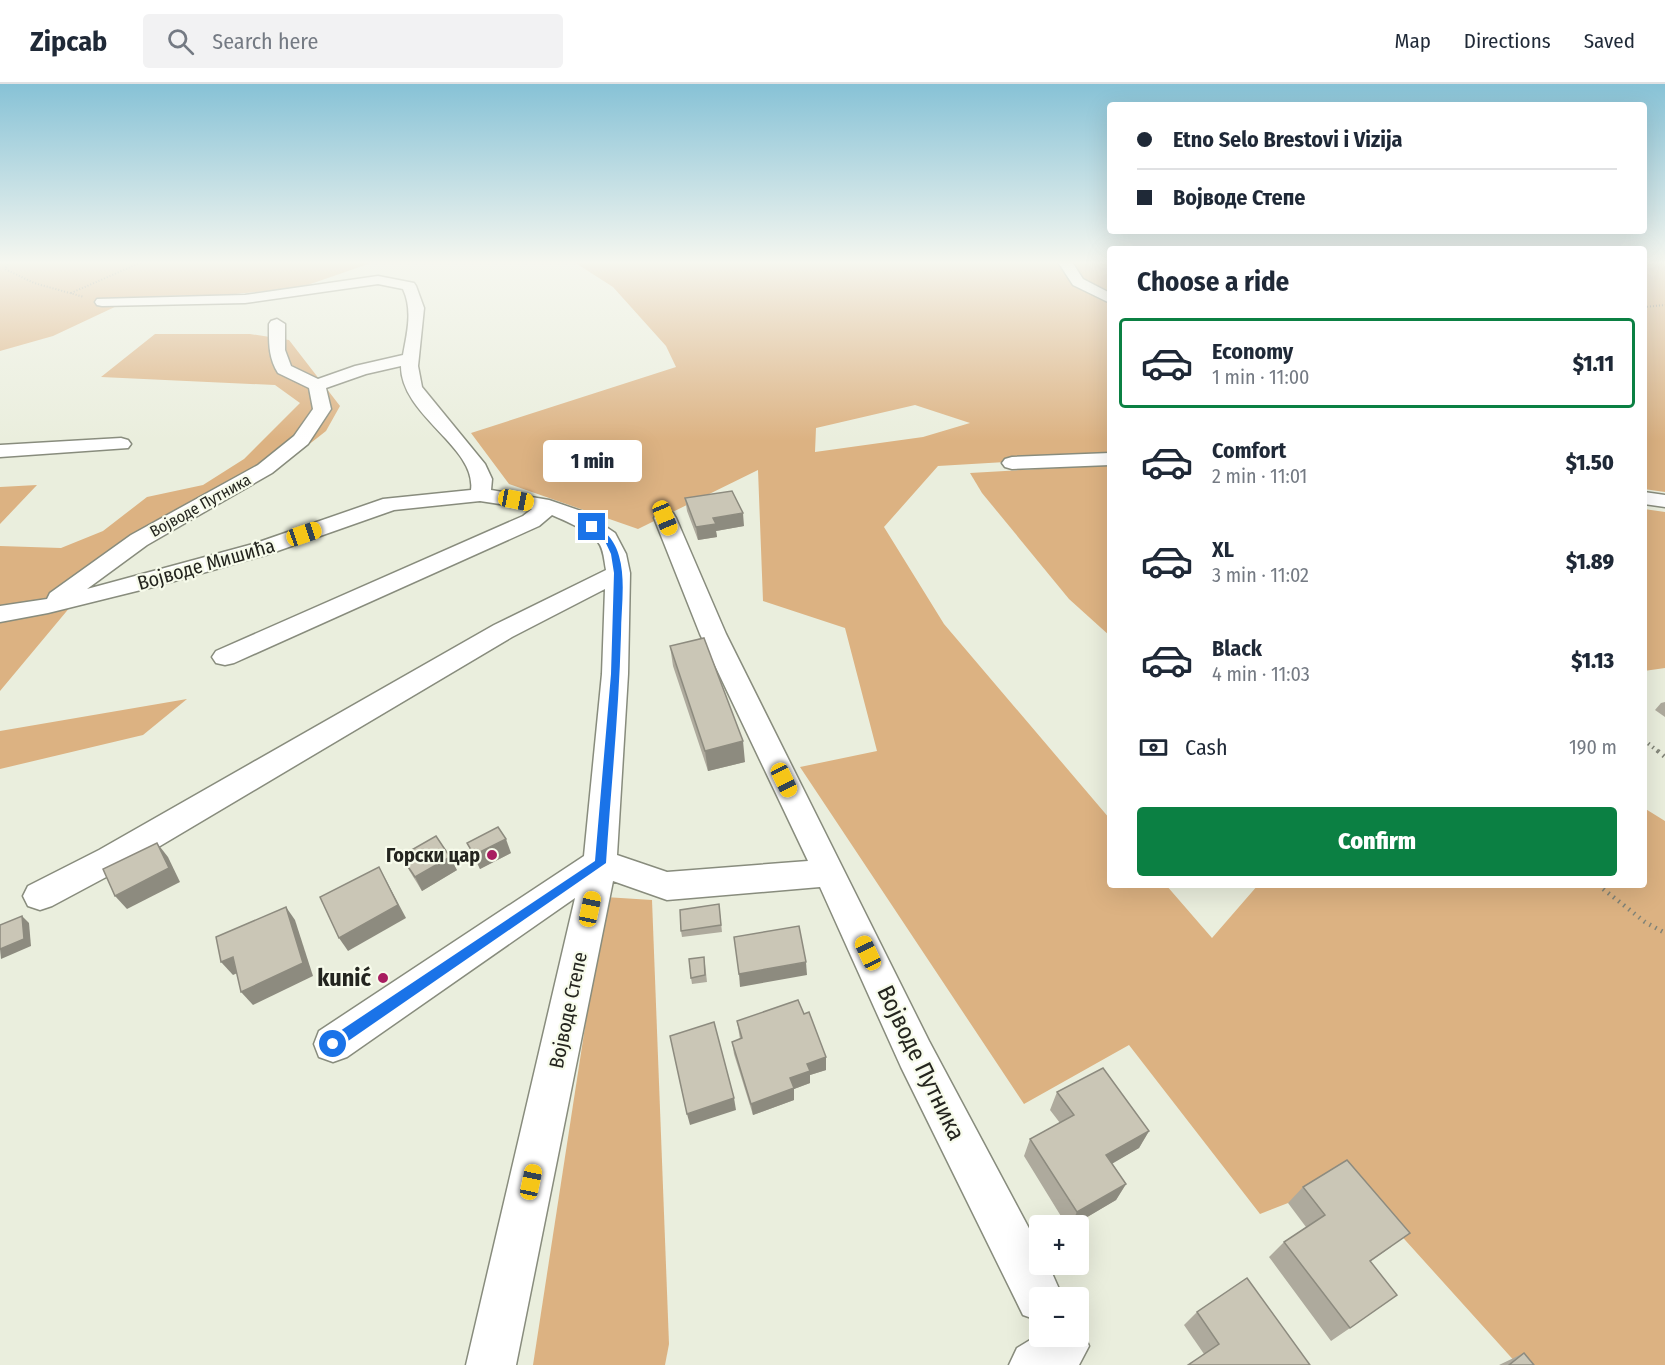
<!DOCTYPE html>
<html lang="en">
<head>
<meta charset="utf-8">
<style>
  body { margin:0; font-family:"Fira Sans Condensed",sans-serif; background:#f2f2f3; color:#1f2937; height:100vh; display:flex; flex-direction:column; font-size:22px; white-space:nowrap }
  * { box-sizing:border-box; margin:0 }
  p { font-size:20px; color:#747a83 }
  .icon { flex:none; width:33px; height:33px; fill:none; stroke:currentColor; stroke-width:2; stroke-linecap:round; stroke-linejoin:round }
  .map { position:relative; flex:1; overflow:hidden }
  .panel { position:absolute; left:1107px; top:162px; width:540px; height:642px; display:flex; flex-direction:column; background:#fff; border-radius:6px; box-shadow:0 6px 24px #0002 }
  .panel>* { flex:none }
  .guide { position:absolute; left:1107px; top:18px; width:540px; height:132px; border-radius:6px; box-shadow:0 6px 24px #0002; display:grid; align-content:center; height:132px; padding:0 30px; background:#fff }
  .buttons { position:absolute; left:1029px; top:1131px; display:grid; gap:12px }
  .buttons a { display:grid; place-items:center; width:60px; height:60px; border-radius:6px; background:#fff; box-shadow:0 6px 24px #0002; font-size:30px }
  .end { position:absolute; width:27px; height:27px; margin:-14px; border:8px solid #1a73e8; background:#fff; box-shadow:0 0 0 3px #fff }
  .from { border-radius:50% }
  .bubble { position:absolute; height:42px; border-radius:6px; background:#fff; box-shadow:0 6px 24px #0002; font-size:20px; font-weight:800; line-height:42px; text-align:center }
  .car { position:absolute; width:18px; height:36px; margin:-18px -9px; border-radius:8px; box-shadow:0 0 4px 2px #0007; background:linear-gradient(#f5c518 24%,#345 0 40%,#f5c518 0 76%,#345 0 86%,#f5c518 0) }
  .guide b { display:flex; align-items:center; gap:21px; height:57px; font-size:22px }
  .guide b+b { border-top:2px solid #e0e1e3 }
  .guide i { width:15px; height:15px; background:#1f2937 }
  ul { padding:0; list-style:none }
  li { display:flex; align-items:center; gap:18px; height:90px; margin:0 12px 9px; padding:0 18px; border:3px solid transparent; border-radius:6px }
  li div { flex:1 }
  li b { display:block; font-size:22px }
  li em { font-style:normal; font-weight:800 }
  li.selected { border-color:#0b8043 }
  li>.icon { width:54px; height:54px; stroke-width:1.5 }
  h2 { padding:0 30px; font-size:27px; line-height:72px }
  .pay { display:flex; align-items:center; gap:15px; height:66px; padding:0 30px; font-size:22px }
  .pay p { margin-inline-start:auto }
  .cta { display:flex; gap:12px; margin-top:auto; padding:12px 30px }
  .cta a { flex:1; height:69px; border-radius:6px; background:#0b8043; color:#fff; font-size:24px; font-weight:800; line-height:69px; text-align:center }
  header { display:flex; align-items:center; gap:36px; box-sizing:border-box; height:84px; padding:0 30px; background:#fff; border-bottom:2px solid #e0e1e3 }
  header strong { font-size:28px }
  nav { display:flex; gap:33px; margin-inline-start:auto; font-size:21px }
  .search { width:420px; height:54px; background:#f2f2f3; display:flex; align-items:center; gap:15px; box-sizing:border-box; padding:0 21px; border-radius:6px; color:#747a83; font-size:22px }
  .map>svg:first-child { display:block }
  .forest { fill:#dcb282; fill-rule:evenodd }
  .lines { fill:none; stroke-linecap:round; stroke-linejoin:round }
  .minor-casing { stroke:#888c7d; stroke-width:3 }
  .path-far2 { stroke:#808377; stroke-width:2; stroke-dasharray:1 2; stroke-linecap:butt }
  .path-far1 { stroke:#808377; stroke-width:4; stroke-dasharray:1.5 4; stroke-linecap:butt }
  .path { stroke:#808377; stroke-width:4.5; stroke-dasharray:1.5 5; stroke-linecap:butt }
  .minor { fill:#fff; fill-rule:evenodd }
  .wall { fill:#aeaa9d }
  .shaded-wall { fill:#8d8b7f }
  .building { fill:#cac6b6; stroke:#8d8b7f; stroke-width:1.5 }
  .route { fill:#1a73e8 }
  .poi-dot { fill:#a81d60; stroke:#f7fbeb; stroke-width:2 }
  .labels { text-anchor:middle; stroke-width:4.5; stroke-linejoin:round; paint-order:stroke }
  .far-street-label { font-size:16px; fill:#24251f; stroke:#f7fbeb }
  .street-label { font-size:20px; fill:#24251f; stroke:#f7fbeb }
  .poi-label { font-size:20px; font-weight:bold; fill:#24251f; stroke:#f7fbeb; text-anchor:end }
  .near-poi-label { font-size:24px; font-weight:bold; fill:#24251f; stroke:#f7fbeb; text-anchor:end }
  .near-street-label { font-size:24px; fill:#24251f; stroke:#f7fbeb }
</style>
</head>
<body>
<header>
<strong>Zipcab</strong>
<div class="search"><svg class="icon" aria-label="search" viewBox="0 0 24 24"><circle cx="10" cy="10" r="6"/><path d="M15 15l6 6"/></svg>Search here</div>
<nav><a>Map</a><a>Directions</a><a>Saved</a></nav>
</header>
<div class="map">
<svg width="1665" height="1281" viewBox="0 0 1665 1281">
  <rect width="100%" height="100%" fill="#eaeedd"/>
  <g class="forest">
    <path d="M 0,178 L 374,178 L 299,204 L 225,211 L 153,212 L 119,221 L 53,252 L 0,267 Z"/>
    <path d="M 574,178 L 1110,178 L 1110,372 L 938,382 L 884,443 L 944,540 L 1110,735 L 1110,801 L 1166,801 L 1212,854 L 1258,801 L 1644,801 L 1644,724 L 1665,737 L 1665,1281 L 1518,1281 L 1350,1095 L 1260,1130 L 1129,961 L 1024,1020 L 800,683 L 877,667 L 845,544 L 763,517 L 758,386 L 638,445 L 509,400 L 471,349 L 676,283 L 666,262 L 613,203 ZM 915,321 L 970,339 L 923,353 L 815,368 L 816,344 Z"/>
    <path d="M 1644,178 L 1665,178 L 1665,408 L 1644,405 Z"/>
    <path d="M 155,250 L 250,250 L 289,256 L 340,322 L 326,347 L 279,384 L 178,437 L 91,498 L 0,607 L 0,462 L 61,464 L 103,447 L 147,413 L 203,401 L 244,375 L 300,319 L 275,301 L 101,293 Z"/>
    <path d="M 1110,381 L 1110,552 L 1069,515 L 982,409 L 970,389 Z"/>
    <path d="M 37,401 L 0,440 L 0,403 Z"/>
    <path d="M 1644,425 L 1665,428 L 1665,584 L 1644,587 Z"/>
    <path d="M 187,615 L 143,651 L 0,685 L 0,647 Z"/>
    <path d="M 605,813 L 652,816 L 669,1260 L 665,1281 L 533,1281 Z"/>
  </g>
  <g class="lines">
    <defs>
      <g id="minor">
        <path d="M 1058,178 L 1072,178 L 1083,195 L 1110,209 L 1110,219 L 1073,201 Z"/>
        <path d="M 378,192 L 414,199 L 416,202 L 424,224 L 418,282 L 422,303 L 485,380 L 492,395 L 491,406 L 549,416 L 584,428 L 615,449 L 626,470 L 630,489 L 628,590 L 617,771 L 667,788 L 808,777 L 700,550 L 654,434 L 657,429 L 665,427 L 673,429 L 676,434 L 726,550 L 929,957 L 1040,1165 L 1040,1180 L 1048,1180 L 1063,1214 L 1040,1214 L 1040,1237 L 1023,1231 L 901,983 L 820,803 L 667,816 L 613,797 L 516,1281 L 466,1281 L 575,814 L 347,973 L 333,978 L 319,973 L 314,960 L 319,947 L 584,772 L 602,590 L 605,505 L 512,553 L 123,784 L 52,822 L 40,826 L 28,822 L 23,812 L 28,802 L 99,766 L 494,541 L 606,486 C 604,477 604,465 598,458 C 587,446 566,437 552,431 L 539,442 L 234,579 L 225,581 L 216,579 L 212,573 L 216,567 L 523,432 L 532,425 L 480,417 L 394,426 L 269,470 L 157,502 L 48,529 L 0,538 L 0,522 L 47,515 L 50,509 L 131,451 L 258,381 L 294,352 L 313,325 L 309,304 L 278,289 C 268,273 269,257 269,240 L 271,237 L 277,235 L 285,240 L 285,266 L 291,282 L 318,295 L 355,282 L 403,271 C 407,249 413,226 403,205 L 378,200 L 245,219 L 102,222 L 97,221 L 95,218 L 97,215 L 245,211 ZM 401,282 C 401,332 477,363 471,406 L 383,415 L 253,460 L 87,505 L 147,461 L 272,389 L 308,360 L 331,325 L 326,304 L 366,290 Z"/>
        <path d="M 121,354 L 128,356 L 131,360 L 128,364 L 0,373 L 0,361 Z"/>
        <path d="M 1110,369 L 1110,381 L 1012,385 L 1005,383 L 1002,379 L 1005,375 L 1012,373 Z"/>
        <path d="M 1644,408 L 1665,411 L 1665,423 L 1644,420 Z"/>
        <path d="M 1078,1243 L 1082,1245 L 1089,1262 L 1079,1281 L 1009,1281 L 1017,1264 L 1040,1250 L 1040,1252 L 1078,1252 Z"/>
      </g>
    </defs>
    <use href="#minor" class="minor-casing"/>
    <g class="path-far2">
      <path d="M 10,178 L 5,185 L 34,199 L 84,213"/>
      <path d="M 71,209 L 142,178"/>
      <path d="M 1644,223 L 1665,221"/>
    </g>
    <g class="path-far1">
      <path d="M 1644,613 L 1648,610"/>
      <path d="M 1644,656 L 1660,669"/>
    </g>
    <g class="path">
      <path d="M 1658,667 L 1665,673"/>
      <path d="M 1598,801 L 1645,838 L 1665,849"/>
    </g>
    <use href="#minor" class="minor"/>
  </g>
  <g class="wall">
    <path d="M 685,414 L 744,442 L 716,447 L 717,453 L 698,456 L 687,427 Z"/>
    <path d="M 670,562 L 745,678 L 708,687 L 673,582 Z"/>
    <path d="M 1665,618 L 1665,633 L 1655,626 L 1661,619 Z"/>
    <path d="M 467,759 L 511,769 L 480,785 Z"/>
    <path d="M 401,772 L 457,786 L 422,807 L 409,786 Z"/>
    <path d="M 719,820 L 722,848 L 682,853 L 681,847 Z"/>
    <path d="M 705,880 L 707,898 L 692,900 L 691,894 Z"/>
    <path d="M 737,937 L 826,986 L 810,991 L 810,999 L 794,1005 L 794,1016 L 753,1031 L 734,970 L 732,958 L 740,955 Z"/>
    <path d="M 1057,1008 L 1149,1047 L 1139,1064 L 1112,1079 L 1126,1100 L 1116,1116 L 1072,1142 L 1067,1142 L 1024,1072 L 1030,1055 L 1060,1039 L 1050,1026 Z"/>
    <path d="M 1303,1103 L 1391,1163 L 1370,1178 L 1350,1244 L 1331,1257 L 1269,1173 L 1284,1158 L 1306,1143 L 1288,1119 Z"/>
    <path d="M 1197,1228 L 1310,1281 L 1204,1270 L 1184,1241 Z"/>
    <path d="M 1524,1269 L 1534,1281 L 1498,1281 L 1499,1281 Z"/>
  </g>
  <g class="shaded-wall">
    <path d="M 743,429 L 744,442 L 716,447 L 717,453 L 698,456 L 696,443 L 713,434 Z"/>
    <path d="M 743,657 L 745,678 L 708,687 L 705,667 Z"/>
    <path d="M 506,755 L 511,769 L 480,785 L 474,771 Z"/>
    <path d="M 157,759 L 168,773 L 180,798 L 127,825 L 115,812 Z"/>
    <path d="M 450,773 L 457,786 L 422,807 L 415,793 Z"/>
    <path d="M 379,783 L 406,834 L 348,867 L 339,854 Z"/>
    <path d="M 286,823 L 295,836 L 313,892 L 253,921 L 241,908 Z"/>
    <path d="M 22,832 L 29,839 L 31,862 L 1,875 L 0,865 Z"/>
    <path d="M 233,873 L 244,886 L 233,891 L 221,878 Z"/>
    <path d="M 806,878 L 807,891 L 740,903 L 739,890 Z"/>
    <path d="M 826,973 L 826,986 L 810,991 L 810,999 L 794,1005 L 794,1016 L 753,1031 L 751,1020 L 790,994 L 807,980 Z"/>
    <path d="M 734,1014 L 736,1026 L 690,1041 L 687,1030 Z"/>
    <path d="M 1149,1047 L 1139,1064 L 1098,1088 L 1106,1071 Z"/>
    <path d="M 1126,1100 L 1116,1116 L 1072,1142 L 1070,1142 L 1077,1128 Z"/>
  </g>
  <g class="building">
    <path d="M 732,407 L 743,429 L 713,434 L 716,440 L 696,443 L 685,414 Z"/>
    <path d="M 704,554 L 743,657 L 705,667 L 670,562 Z"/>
    <path d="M 498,743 L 506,755 L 474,771 L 467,759 Z"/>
    <path d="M 436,752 L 450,773 L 415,793 L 401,772 Z"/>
    <path d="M 157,759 L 169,784 L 115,812 L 103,785 Z"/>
    <path d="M 379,783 L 398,821 L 339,854 L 320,813 Z"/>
    <path d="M 719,820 L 721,841 L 681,847 L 680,826 Z"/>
    <path d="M 286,823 L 303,879 L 241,908 L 233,873 L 221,878 L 216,853 Z"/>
    <path d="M 22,832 L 24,855 L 0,865 L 0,841 Z"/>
    <path d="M 799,842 L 806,878 L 739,890 L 734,853 Z"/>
    <path d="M 704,873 L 705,891 L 691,894 L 689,875 Z"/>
    <path d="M 798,916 L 804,930 L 809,928 L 826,973 L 807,980 L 810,987 L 790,994 L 794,1004 L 751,1020 L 732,958 L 742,954 L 737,937 Z"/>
    <path d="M 714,938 L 734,1014 L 687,1030 L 670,952 Z"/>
    <path d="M 1103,984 L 1149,1047 L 1106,1071 L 1126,1100 L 1077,1128 L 1030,1055 L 1074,1031 L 1057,1008 Z"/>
    <path d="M 1347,1076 L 1410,1149 L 1370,1177 L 1397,1211 L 1350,1244 L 1284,1158 L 1325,1131 L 1303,1103 Z"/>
    <path d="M 1247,1194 L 1310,1281 L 1188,1281 L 1219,1260 L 1197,1228 Z"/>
    <path d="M 1524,1269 L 1534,1281 L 1509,1281 Z"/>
  </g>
  <linearGradient id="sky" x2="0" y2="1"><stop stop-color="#87c2d6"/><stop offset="0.5" stop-color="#f6f7f0"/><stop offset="1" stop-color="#f6f7f0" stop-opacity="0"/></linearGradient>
  <rect width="1665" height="357" fill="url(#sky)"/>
  <path class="route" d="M 589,442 C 604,441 616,459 619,472 C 626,496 621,525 621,550 C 619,626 611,703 606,779 L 338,964 L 333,966 L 328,964 L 326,960 L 328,955 L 595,777 L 611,590 L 614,489 L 611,470 L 604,455 L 589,445 Z"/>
  <g class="poi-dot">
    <circle cx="492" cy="771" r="6"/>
    <circle cx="383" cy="894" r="6"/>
  </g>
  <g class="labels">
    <g class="far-street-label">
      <text transform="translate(200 421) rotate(-29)" y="6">Војводе Путника</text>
    </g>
    <g class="street-label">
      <text transform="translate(206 480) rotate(-16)" y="7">Војводе Мишића</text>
      <text transform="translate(568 926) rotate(-78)" y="7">Војводе Степе</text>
    </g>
    <g class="poi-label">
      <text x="480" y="778">Горски цар</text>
    </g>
    <g class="near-poi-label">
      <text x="371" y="902">kunić</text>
    </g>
    <g class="near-street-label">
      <text transform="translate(921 979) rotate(64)" y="8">Војводе Путника</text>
    </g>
  </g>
</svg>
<div class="buttons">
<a>+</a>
<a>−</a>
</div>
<i class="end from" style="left:333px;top:960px"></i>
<i class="end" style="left:592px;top:443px"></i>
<div class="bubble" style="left:543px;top:356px;width:99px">1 min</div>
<i class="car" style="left:516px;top:416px;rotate:101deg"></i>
<i class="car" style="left:665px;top:434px;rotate:158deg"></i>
<i class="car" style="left:304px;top:450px;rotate:71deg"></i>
<i class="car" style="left:784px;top:696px;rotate:154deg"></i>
<i class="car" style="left:590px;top:825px;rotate:12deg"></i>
<i class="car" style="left:868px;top:869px;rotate:335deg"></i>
<i class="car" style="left:531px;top:1098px;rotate:12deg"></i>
<div class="guide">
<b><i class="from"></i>Etno Selo Brestovi i Vizija</b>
<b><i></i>Војводе Степе</b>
</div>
<section class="panel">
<h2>Choose a ride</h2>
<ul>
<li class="selected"><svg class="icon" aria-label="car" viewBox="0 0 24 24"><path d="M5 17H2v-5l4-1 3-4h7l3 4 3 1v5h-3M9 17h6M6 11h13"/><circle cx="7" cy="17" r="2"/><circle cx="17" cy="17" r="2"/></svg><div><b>Economy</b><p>1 min · 11:00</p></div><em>$1.11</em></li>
<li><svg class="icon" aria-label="car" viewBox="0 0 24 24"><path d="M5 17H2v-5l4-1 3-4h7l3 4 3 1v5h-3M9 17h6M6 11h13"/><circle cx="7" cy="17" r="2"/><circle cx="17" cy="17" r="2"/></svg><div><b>Comfort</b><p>2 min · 11:01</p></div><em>$1.50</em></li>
<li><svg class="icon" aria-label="car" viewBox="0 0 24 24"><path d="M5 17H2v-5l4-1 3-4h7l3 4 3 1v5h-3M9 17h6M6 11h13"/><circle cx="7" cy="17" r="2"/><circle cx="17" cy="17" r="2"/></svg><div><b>XL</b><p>3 min · 11:02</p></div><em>$1.89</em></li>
<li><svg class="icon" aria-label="car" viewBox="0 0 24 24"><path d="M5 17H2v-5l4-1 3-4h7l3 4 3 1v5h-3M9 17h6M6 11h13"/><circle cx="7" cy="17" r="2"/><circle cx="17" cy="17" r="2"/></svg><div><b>Black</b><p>4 min · 11:03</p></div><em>$1.13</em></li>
</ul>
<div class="pay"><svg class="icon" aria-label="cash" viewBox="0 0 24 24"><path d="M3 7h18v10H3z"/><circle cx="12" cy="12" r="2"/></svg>Cash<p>190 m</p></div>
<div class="cta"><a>Confirm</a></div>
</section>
</div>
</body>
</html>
